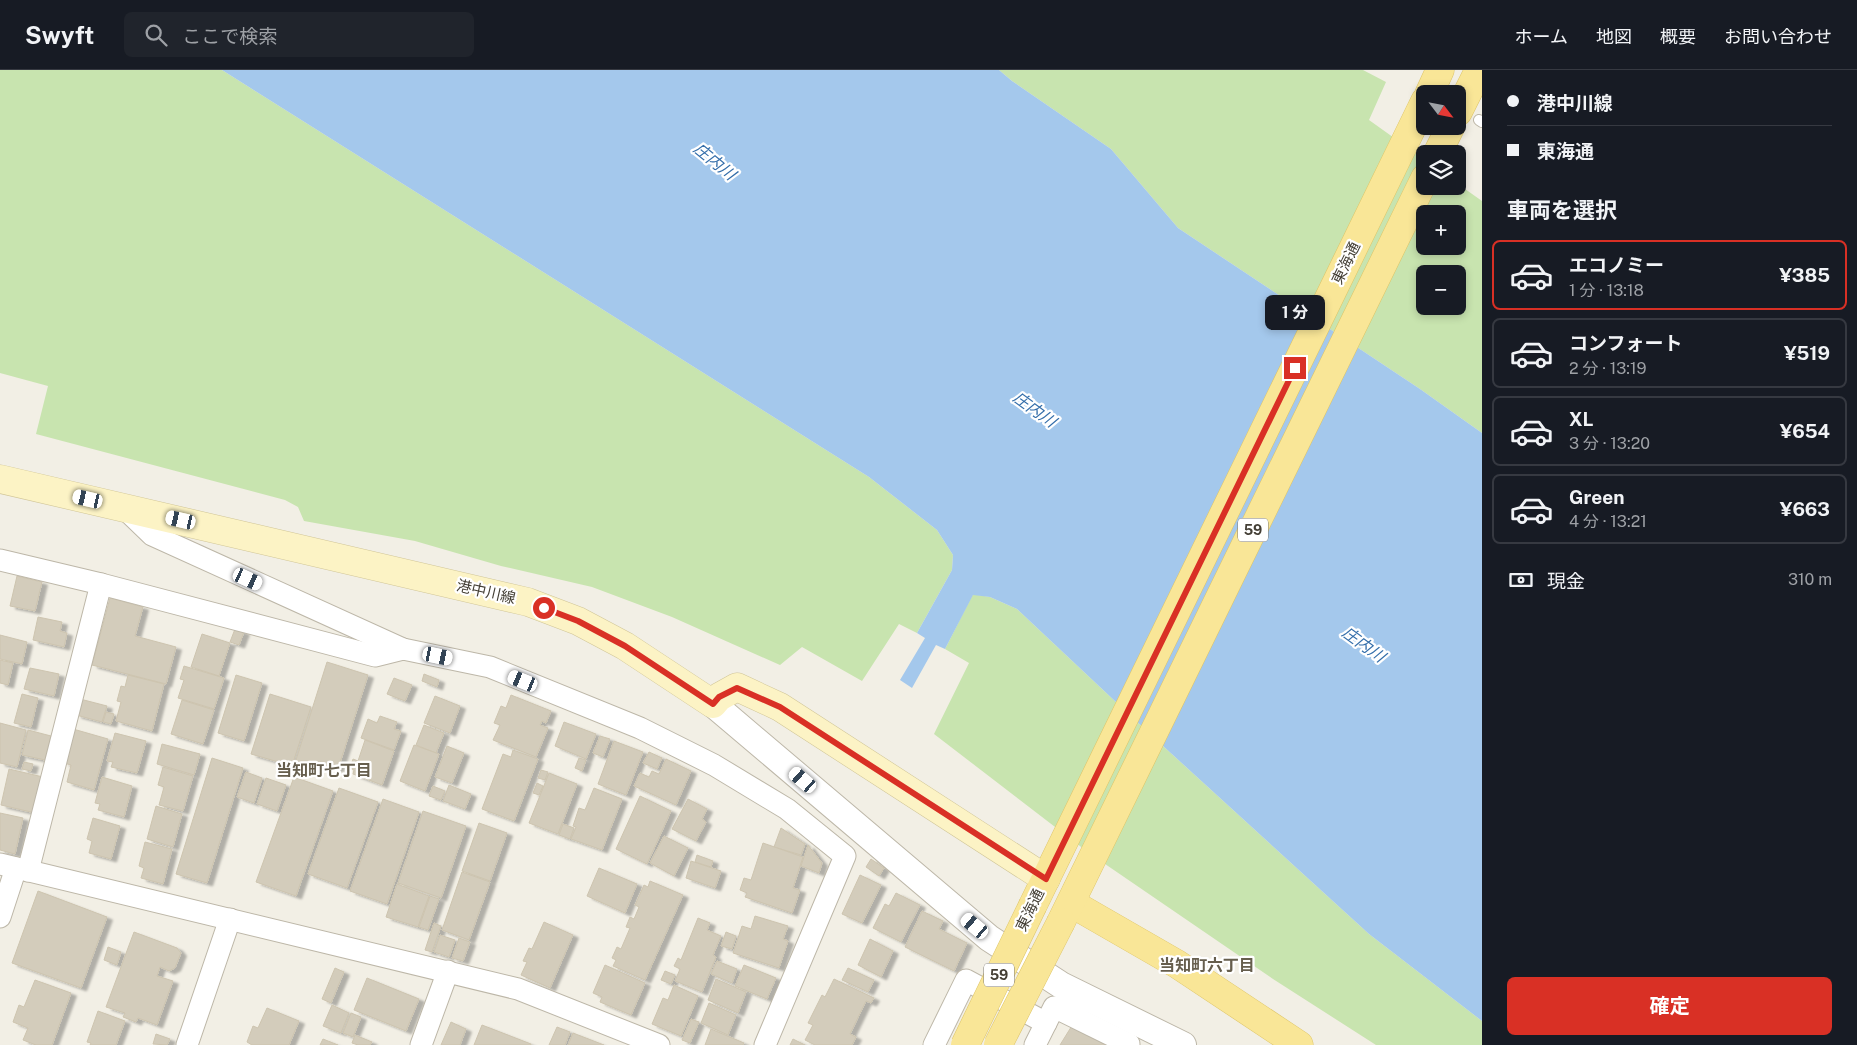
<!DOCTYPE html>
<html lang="ja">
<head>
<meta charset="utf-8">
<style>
  body { margin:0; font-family:"Public Sans","Noto Sans JP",sans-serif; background:#20242c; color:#f1f3f6; height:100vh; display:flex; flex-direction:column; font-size:19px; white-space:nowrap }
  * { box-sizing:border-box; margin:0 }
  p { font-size:16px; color:#9ea1a6 }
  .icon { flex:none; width:28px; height:28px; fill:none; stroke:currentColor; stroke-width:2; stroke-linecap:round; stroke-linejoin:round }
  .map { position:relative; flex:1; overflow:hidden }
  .drawer { display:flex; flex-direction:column; background:#171b24; width:375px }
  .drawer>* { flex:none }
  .top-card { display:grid; align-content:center; height:110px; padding:0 25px; background:#171b24 }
  .needle { width:32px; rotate:122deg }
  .controls { position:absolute; left:1416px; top:15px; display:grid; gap:10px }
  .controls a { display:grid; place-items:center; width:50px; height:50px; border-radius:8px; background:#171b24; box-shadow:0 2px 8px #0003; font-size:25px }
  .end { position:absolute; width:22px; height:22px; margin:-11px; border:6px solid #d93025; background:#fff; box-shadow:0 0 0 2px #fff }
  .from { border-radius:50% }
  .bubble { position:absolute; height:35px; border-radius:8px; background:#171b24; box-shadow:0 2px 8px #0003; font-size:16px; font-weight:700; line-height:35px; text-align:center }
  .car { position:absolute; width:15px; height:30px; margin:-15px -8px; border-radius:6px; box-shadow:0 0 4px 1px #0007; background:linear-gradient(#fff 24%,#345 0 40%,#fff 0 76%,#345 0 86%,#fff 0) }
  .top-card b { display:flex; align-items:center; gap:18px; height:48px; font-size:19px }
  .top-card b+b { border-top:1px solid #363941 }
  .top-card i { width:12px; height:12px; background:#f1f3f6 }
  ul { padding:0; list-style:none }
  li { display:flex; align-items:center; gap:15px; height:70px; margin:0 10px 8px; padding:0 15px; border:2px solid #363941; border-radius:8px }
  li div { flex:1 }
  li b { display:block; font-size:19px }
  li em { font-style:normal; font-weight:700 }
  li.selected { border-color:#d93025 }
  li>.icon { width:45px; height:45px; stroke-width:1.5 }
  h2 { padding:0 25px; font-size:22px; line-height:60px }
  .pay { display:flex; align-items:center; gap:12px; height:55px; padding:0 25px; font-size:19px }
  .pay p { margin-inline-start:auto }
  .primary-button { display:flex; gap:10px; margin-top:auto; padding:10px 25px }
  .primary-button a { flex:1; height:58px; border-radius:8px; background:#d93025; color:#fff; font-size:20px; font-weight:700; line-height:58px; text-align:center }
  header { display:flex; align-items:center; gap:30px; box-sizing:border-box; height:70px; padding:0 25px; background:#171b24; border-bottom:1px solid #363941 }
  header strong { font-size:24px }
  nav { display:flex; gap:28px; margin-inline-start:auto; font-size:18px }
  .search { width:350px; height:45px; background:#20242c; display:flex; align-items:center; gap:12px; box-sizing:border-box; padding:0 18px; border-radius:8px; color:#9ea1a6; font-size:19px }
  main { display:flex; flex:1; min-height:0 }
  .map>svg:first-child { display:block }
  .green { fill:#c8e4af; fill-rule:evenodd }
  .water { fill:#a4c8ec }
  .building { fill:#d3ccbb; stroke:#cdc4af; filter:url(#shadow) }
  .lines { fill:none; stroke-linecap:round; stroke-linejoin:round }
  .service-casing { stroke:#bdb7a8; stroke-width:12 }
  .minor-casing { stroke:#bdb7a8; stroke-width:23 }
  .tertiary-casing { stroke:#bdb7a8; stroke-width:28 }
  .secondary-casing { stroke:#d0c597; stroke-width:29 }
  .primary-casing { stroke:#ddc467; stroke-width:29 }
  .service { stroke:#fff; stroke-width:10 }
  .minor { stroke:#fff; stroke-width:21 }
  .tertiary { stroke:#fff; stroke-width:26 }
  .secondary { stroke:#fcf3c5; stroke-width:28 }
  .primary { stroke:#f9e697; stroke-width:28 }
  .primary-bridge-casing { stroke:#ddc467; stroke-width:29; stroke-linecap:butt }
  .primary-bridge { stroke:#f9e697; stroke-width:28 }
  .route { stroke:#d93025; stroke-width:6 }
  .labels { text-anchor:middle; stroke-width:4.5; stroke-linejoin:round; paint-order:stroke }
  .shield { fill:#fff; stroke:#7c7972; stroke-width:1 }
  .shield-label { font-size:14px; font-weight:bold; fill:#443f35 }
  .street-label { font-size:15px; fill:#443f35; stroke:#fff }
  .water-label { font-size:16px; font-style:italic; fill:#346eaa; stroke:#fff }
  .neighbourhood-label { font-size:16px; font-weight:bold; fill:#665e4d; stroke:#fff }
</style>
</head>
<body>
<header>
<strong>Swyft</strong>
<div class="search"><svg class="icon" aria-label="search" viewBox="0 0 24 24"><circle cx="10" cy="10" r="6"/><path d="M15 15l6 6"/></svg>ここで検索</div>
<nav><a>ホーム</a><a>地図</a><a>概要</a><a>お問い合わせ</a></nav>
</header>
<main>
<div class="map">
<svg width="1482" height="975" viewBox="0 0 1482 975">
  <defs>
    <filter id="shadow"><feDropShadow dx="5.5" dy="3" stdDeviation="1" flood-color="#0004"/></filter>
  </defs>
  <rect width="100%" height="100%" fill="#f2efe5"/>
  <g class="green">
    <path d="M 0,0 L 222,0 L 869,407 L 937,460 L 953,485 L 952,500 L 917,563 L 899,554 L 862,611 L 802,577 L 780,595 L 672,547 L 592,517 L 501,496 L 415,471 L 304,451 L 298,437 L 285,430 L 36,364 L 48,316 L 0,303 Z"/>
    <path d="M 999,0 L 1363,0 L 1386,12 L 1369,50 L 1425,90 L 1425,116 L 1458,116 L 1458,114 L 1482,131 L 1482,363 L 1420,319 L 1178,158 L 1111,79 L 1012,11 ZM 1425,144 L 1458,144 L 1458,176 L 1425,176 ZM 1425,204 L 1458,204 L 1458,236 L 1425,236 Z"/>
    <path d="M 973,524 L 990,527 L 1017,539 L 1151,665 L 1369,864 L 1482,951 L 1482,975 L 1376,975 L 1273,909 L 1089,783 L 934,664 L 969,593 L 945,579 Z"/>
  </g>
  <path class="water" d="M 222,0 L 999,0 L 1012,11 L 1111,79 L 1178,158 L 1420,319 L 1482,363 L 1482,951 L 1369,864 L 1151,665 L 1017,539 L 990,527 L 973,525 L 945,579 L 936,575 L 912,618 L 900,610 L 925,568 L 917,563 L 952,500 L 953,485 L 937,460 L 869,407 Z"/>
  <g class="building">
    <path d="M 17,506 L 42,512 L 35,541 L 10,536 Z"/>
    <path d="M 110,528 L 143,537 L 135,566 L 176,577 L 166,614 L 92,595 Z"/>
    <path d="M 38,547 L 62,552 L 60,561 L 67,563 L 64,577 L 33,570 Z"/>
    <path d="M 235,559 L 244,562 L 239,575 L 230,572 Z"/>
    <path d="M 202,564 L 230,573 L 219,606 L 191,597 Z"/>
    <path d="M 0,565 L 27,572 L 22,594 L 0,589 Z"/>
    <path d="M 0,590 L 13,593 L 8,615 L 0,613 Z"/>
    <path d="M 327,592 L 368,605 L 338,699 L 317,692 L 314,699 L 295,693 Z"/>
    <path d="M 184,596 L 224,608 L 214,639 L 178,628 L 184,610 L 180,609 Z"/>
    <path d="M 30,598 L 59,604 L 54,626 L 24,619 Z"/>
    <path d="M 424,604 L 439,610 L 437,617 L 422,611 Z"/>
    <path d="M 128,605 L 164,614 L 152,661 L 116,651 L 121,632 L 117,631 L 121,616 L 125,617 Z"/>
    <path d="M 236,605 L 262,613 L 244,671 L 218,663 Z"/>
    <path d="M 394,608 L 412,615 L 405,631 L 387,624 Z"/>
    <path d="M 22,624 L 38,628 L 31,657 L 14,653 Z"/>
    <path d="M 270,624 L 311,637 L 292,696 L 251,684 Z"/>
    <path d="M 511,625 L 551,641 L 546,653 L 542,651 L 540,655 L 548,658 L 536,687 L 493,670 L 500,655 L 494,653 L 501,636 L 506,638 Z"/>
    <path d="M 435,626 L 460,636 L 450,663 L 424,653 Z"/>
    <path d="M 80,629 L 107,636 L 102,652 L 76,645 Z"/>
    <path d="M 182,630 L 214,640 L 203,674 L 171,664 Z"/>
    <path d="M 106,642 L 114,644 L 111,654 L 103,652 Z"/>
    <path d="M 380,646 L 397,652 L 394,659 L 401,661 L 394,680 L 361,668 L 368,649 L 377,653 Z"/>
    <path d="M 564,652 L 596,664 L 586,689 L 555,676 Z"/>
    <path d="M 0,653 L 26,660 L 17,697 L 0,693 Z"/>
    <path d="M 424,655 L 444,663 L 436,683 L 416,675 Z"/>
    <path d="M 73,659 L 108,669 L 94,720 L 67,712 L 71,695 L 64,693 Z"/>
    <path d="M 28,660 L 51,666 L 45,690 L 22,685 Z"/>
    <path d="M 115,663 L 146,671 L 137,703 L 111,697 L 113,692 L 107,691 Z"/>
    <path d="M 600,666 L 610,669 L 603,687 L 593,683 Z"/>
    <path d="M 365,670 L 394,681 L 382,715 L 353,704 L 354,700 L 350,698 L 353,689 L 358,691 Z"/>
    <path d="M 614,671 L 643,682 L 626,725 L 598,714 Z"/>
    <path d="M 162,674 L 200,684 L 194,705 L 157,694 Z"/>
    <path d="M 414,675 L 439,684 L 425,721 L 400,711 Z"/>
    <path d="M 447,676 L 464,683 L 452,713 L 435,707 Z"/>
    <path d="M 513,680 L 538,689 L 514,751 L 482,739 L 503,684 L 511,687 Z"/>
    <path d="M 649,682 L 662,688 L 657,699 L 643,693 Z"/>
    <path d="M 212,688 L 243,698 L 207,813 L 176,804 Z"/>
    <path d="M 579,688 L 586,690 L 582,701 L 575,698 Z"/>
    <path d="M 666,689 L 691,701 L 676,735 L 634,716 L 640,703 L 649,707 L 652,701 L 659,704 Z"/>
    <path d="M 24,692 L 33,694 L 31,701 L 22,699 Z"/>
    <path d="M 163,697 L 193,706 L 183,741 L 159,735 L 164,717 L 158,715 Z"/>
    <path d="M 9,699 L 43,707 L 35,743 L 1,735 Z"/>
    <path d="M 541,700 L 548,702 L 545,710 L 538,708 Z"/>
    <path d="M 246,702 L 262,708 L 254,733 L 237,727 Z"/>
    <path d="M 549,703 L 577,714 L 558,764 L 529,753 Z"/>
    <path d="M 102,707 L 132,716 L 124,747 L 98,740 L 100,734 L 95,733 Z"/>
    <path d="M 294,707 L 333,721 L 296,826 L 256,812 Z"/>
    <path d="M 266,708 L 286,715 L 277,741 L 257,734 Z"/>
    <path d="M 537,713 L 543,716 L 539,725 L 533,723 Z"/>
    <path d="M 449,715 L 471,724 L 465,739 L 443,731 Z"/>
    <path d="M 433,716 L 445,721 L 441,730 L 429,726 Z"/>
    <path d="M 339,718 L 378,732 L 347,818 L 308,804 Z"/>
    <path d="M 594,718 L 622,729 L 602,780 L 571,769 L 576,757 L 573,756 L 579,738 L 585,740 Z"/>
    <path d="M 640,726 L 671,741 L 647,794 L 616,779 Z"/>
    <path d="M 383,729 L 419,742 L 387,834 L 350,821 Z"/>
    <path d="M 688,729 L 707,739 L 702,749 L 706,752 L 696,771 L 672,759 Z"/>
    <path d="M 156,736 L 182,744 L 173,777 L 147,769 Z"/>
    <path d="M 423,741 L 466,756 L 441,828 L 398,813 Z"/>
    <path d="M 0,743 L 23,748 L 15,784 L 0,780 Z"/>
    <path d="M 93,748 L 120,756 L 111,789 L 89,783 L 92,771 L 87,769 Z"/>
    <path d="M 479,753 L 507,763 L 490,811 L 462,801 Z"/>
    <path d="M 563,754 L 574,758 L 570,769 L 559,765 Z"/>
    <path d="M 781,758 L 805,774 L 801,785 L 774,777 Z"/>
    <path d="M 664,766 L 688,778 L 674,806 L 650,793 Z"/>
    <path d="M 145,772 L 172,779 L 163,814 L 141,808 L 144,798 L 139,796 Z"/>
    <path d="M 763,773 L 803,787 L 793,818 L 800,820 L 792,843 L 745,827 L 747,823 L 740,820 L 744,808 L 751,810 Z"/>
    <path d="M 808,775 L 822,793 L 819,803 L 801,796 Z"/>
    <path d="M 697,785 L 713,791 L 711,797 L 695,792 Z"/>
    <path d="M 871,789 L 884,798 L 879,806 L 866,797 Z"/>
    <path d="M 691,791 L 721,801 L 715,818 L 686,808 Z"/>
    <path d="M 599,798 L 637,814 L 625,843 L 587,826 Z"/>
    <path d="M 462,802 L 490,812 L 469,870 L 442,860 Z"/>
    <path d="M 860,805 L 881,815 L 862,853 L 842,844 Z"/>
    <path d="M 650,811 L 683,825 L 645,910 L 613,896 L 616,890 L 612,888 L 617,877 L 621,879 L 630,858 L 626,857 L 630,847 L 634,849 L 639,837 L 635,835 L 644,815 L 648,817 Z"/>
    <path d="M 397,814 L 429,826 L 418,857 L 386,847 Z"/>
    <path d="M 38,821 L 107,847 L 81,918 L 12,893 Z"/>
    <path d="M 896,823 L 920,835 L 901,872 L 873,858 L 885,834 L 889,836 Z"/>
    <path d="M 430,826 L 439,829 L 428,860 L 419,857 Z"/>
    <path d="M 922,841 L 943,851 L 939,859 L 967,873 L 954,901 L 905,877 Z"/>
    <path d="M 755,846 L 788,856 L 783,869 L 788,871 L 779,898 L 733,883 L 742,856 L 751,859 Z"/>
    <path d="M 698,848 L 710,853 L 707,860 L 721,866 L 713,885 L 716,887 L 702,922 L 675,911 L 680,899 L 674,896 L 678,888 L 681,890 Z"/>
    <path d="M 544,852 L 573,865 L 550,918 L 521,905 L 527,892 L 523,891 L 529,878 L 532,879 Z"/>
    <path d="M 434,853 L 441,856 L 432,882 L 425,880 Z"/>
    <path d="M 134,862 L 177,878 L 181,883 L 175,898 L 169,901 L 160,897 L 157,906 L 173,911 L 157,955 L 138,948 L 136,952 L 123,947 L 125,943 L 106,937 Z"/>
    <path d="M 726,862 L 736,866 L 732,879 L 721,876 Z"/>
    <path d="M 440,865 L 455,870 L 449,887 L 434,882 Z"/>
    <path d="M 459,868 L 470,872 L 463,891 L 452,888 Z"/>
    <path d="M 870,869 L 893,881 L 881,907 L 858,895 Z"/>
    <path d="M 108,877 L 121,882 L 117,895 L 104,890 Z"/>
    <path d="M 717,891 L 737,899 L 732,913 L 711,904 Z"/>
    <path d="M 605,895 L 645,913 L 631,945 L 600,932 L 602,927 L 593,923 Z"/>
    <path d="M 744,895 L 776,908 L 767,929 L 735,916 Z"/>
    <path d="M 335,898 L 344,902 L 331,933 L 322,929 Z"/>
    <path d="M 848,898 L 874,910 L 868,922 L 842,910 Z"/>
    <path d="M 665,901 L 675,905 L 671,914 L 661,910 Z"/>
    <path d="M 367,908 L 419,929 L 406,961 L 354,940 Z"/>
    <path d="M 716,909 L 746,922 L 738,943 L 708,930 Z"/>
    <path d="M 834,909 L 874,928 L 871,933 L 866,931 L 850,964 L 856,967 L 852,975 L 815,975 L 805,970 L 813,955 L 808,953 L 822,925 L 825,927 Z"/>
    <path d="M 35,910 L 71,923 L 52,975 L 36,975 L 23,970 L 28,958 L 13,952 L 19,935 L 24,937 Z"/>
    <path d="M 674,915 L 698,926 L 681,966 L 652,954 L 663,928 L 668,930 Z"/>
    <path d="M 709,933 L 736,945 L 728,965 L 701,953 Z"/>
    <path d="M 332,935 L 349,943 L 341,963 L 323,956 Z"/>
    <path d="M 267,938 L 299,951 L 289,975 L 252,975 L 247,972 L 253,956 L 258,958 Z"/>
    <path d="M 98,941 L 125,951 L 116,975 L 90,975 L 91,973 L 87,972 Z"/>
    <path d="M 351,943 L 361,947 L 353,967 L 343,963 Z"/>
    <path d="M 691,949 L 699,952 L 690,973 L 682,970 Z"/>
    <path d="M 451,952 L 466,959 L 460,975 L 441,975 Z"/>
    <path d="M 1073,954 L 1105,975 L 1060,975 Z"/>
    <path d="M 482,955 L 531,974 L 531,975 L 474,975 Z"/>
    <path d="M 557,957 L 570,962 L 565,975 L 549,975 Z"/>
    <path d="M 711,959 L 744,973 L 743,975 L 705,975 Z"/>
    <path d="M 573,963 L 604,975 L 568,975 Z"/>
    <path d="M 156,964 L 170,969 L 167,975 L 153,974 Z"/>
    <path d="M 355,965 L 372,972 L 370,975 L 358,975 L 352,973 Z"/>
    <path d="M 323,969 L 338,975 L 320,975 Z"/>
    <path d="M 793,969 L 805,975 L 790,975 Z"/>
  </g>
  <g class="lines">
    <defs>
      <path id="service" d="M 1479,50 L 1482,52"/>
      <g id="minor">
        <path d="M 123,437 L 152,465 L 403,579"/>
        <path d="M 0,490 L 101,514 L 375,586 L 403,579 L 490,597 L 640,658 L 714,695 L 787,739 L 845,786 L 765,975"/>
        <path d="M 0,794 L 518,919 L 659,975"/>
        <path d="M 28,801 L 101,514"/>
        <path d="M 0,847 L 16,798"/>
        <path d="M 187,975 L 230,849"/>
        <path d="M 421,975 L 448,901"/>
        <path d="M 934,975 L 966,910 L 1046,953"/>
        <path d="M 1035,975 L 1054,937 L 1129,974 L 1129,975"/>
      </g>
      <path id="tertiary" d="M 713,634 L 989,868 L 1061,915 L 1183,975"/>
      <path id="secondary" d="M 0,409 L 528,532 L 578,551 L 625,576 L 713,634 L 719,627 L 737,617 L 780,637 L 1046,809"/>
      <g id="primary">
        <path d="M 1429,24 L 1440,0"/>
        <path d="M 1458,42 L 1479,0"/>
        <path d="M 1437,84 L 1451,56"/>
        <path d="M 1071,833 L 1177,894 L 1299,975"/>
        <path d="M 1033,835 L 1425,31"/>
        <path d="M 1061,852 L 1425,108"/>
      </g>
    </defs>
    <use href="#service" class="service-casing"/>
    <use href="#minor" class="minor-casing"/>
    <use href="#tertiary" class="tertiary-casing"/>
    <use href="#secondary" class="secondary-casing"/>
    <use href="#primary" class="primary-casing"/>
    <use href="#service" class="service"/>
    <use href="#minor" class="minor"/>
    <use href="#tertiary" class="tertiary"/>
    <use href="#secondary" class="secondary"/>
    <use href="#primary" class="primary"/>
    <defs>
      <g id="primary-bridge">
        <path d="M 965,975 L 1033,835"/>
        <path d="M 998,975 L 1061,852"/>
      </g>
    </defs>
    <use href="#primary-bridge" class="primary-bridge-casing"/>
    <use href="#primary-bridge" class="primary-bridge"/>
  </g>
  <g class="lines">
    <path class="route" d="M 544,538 L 578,551 L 625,576 L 713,634 L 719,627 L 737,618 L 780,637 L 1046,809 L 1295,298"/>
  </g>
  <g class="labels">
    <g class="shield">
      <rect x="1238" y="448.5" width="30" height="23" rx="4"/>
      <rect x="984" y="893.5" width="30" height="23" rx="4"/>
    </g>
    <g class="shield-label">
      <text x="1253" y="465">59</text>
      <text x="999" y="910">59</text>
    </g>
    <g class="street-label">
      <text transform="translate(1346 193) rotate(-64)" y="5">東海通</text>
      <text transform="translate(486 522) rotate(13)" y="5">港中川線</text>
      <text transform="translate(1030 840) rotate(-64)" y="5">東海通</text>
    </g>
    <g class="water-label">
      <text transform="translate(715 91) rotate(39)" y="6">庄内川</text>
      <text transform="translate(1035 339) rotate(36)" y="6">庄内川</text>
      <text transform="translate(1364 574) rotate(36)" y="6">庄内川</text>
    </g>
    <g class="neighbourhood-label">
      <text x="324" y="706">当知町七丁目</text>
      <text x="1207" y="901">当知町六丁目</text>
    </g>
  </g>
</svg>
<div class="controls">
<a><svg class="needle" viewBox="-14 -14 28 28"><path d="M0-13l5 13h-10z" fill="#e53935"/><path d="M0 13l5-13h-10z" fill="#9ea1a6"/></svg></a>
<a><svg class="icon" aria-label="layers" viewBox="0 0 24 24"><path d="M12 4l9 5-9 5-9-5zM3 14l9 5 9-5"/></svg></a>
<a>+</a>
<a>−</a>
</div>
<i class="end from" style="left:544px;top:538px"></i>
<i class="end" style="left:1295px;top:298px"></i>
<div class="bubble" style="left:1265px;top:225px;width:60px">1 分</div>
<i class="car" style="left:88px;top:429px;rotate:283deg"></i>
<i class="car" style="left:181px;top:450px;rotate:283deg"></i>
<i class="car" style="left:248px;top:509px;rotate:115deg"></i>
<i class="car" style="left:438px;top:586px;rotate:102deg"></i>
<i class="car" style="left:523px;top:611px;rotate:292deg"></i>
<i class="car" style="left:803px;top:710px;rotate:311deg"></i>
<i class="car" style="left:975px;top:856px;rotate:310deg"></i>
</div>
<section class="drawer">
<div class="top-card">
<b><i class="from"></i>港中川線</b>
<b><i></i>東海通</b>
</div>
<h2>車両を選択</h2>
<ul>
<li class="selected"><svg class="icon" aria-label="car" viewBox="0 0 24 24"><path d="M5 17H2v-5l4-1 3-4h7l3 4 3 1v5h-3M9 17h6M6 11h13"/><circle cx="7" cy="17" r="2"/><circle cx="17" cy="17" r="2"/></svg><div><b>エコノミー</b><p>1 分 · 13:18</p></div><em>¥385</em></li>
<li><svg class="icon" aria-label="car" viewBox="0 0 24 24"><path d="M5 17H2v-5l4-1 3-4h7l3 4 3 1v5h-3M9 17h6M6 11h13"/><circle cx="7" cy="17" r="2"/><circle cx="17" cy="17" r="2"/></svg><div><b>コンフォート</b><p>2 分 · 13:19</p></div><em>¥519</em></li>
<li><svg class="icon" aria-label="car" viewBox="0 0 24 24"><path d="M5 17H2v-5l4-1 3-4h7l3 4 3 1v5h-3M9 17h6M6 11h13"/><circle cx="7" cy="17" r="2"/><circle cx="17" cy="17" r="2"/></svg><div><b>XL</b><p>3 分 · 13:20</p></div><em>¥654</em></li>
<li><svg class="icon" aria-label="car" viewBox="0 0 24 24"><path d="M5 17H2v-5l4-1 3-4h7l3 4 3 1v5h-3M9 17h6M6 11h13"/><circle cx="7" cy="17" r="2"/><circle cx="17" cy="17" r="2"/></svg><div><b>Green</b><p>4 分 · 13:21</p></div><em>¥663</em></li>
</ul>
<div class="pay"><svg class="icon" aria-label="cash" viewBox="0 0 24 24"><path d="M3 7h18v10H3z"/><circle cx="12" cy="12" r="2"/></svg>現金<p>310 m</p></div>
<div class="primary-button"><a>確定</a></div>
</section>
</main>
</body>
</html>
